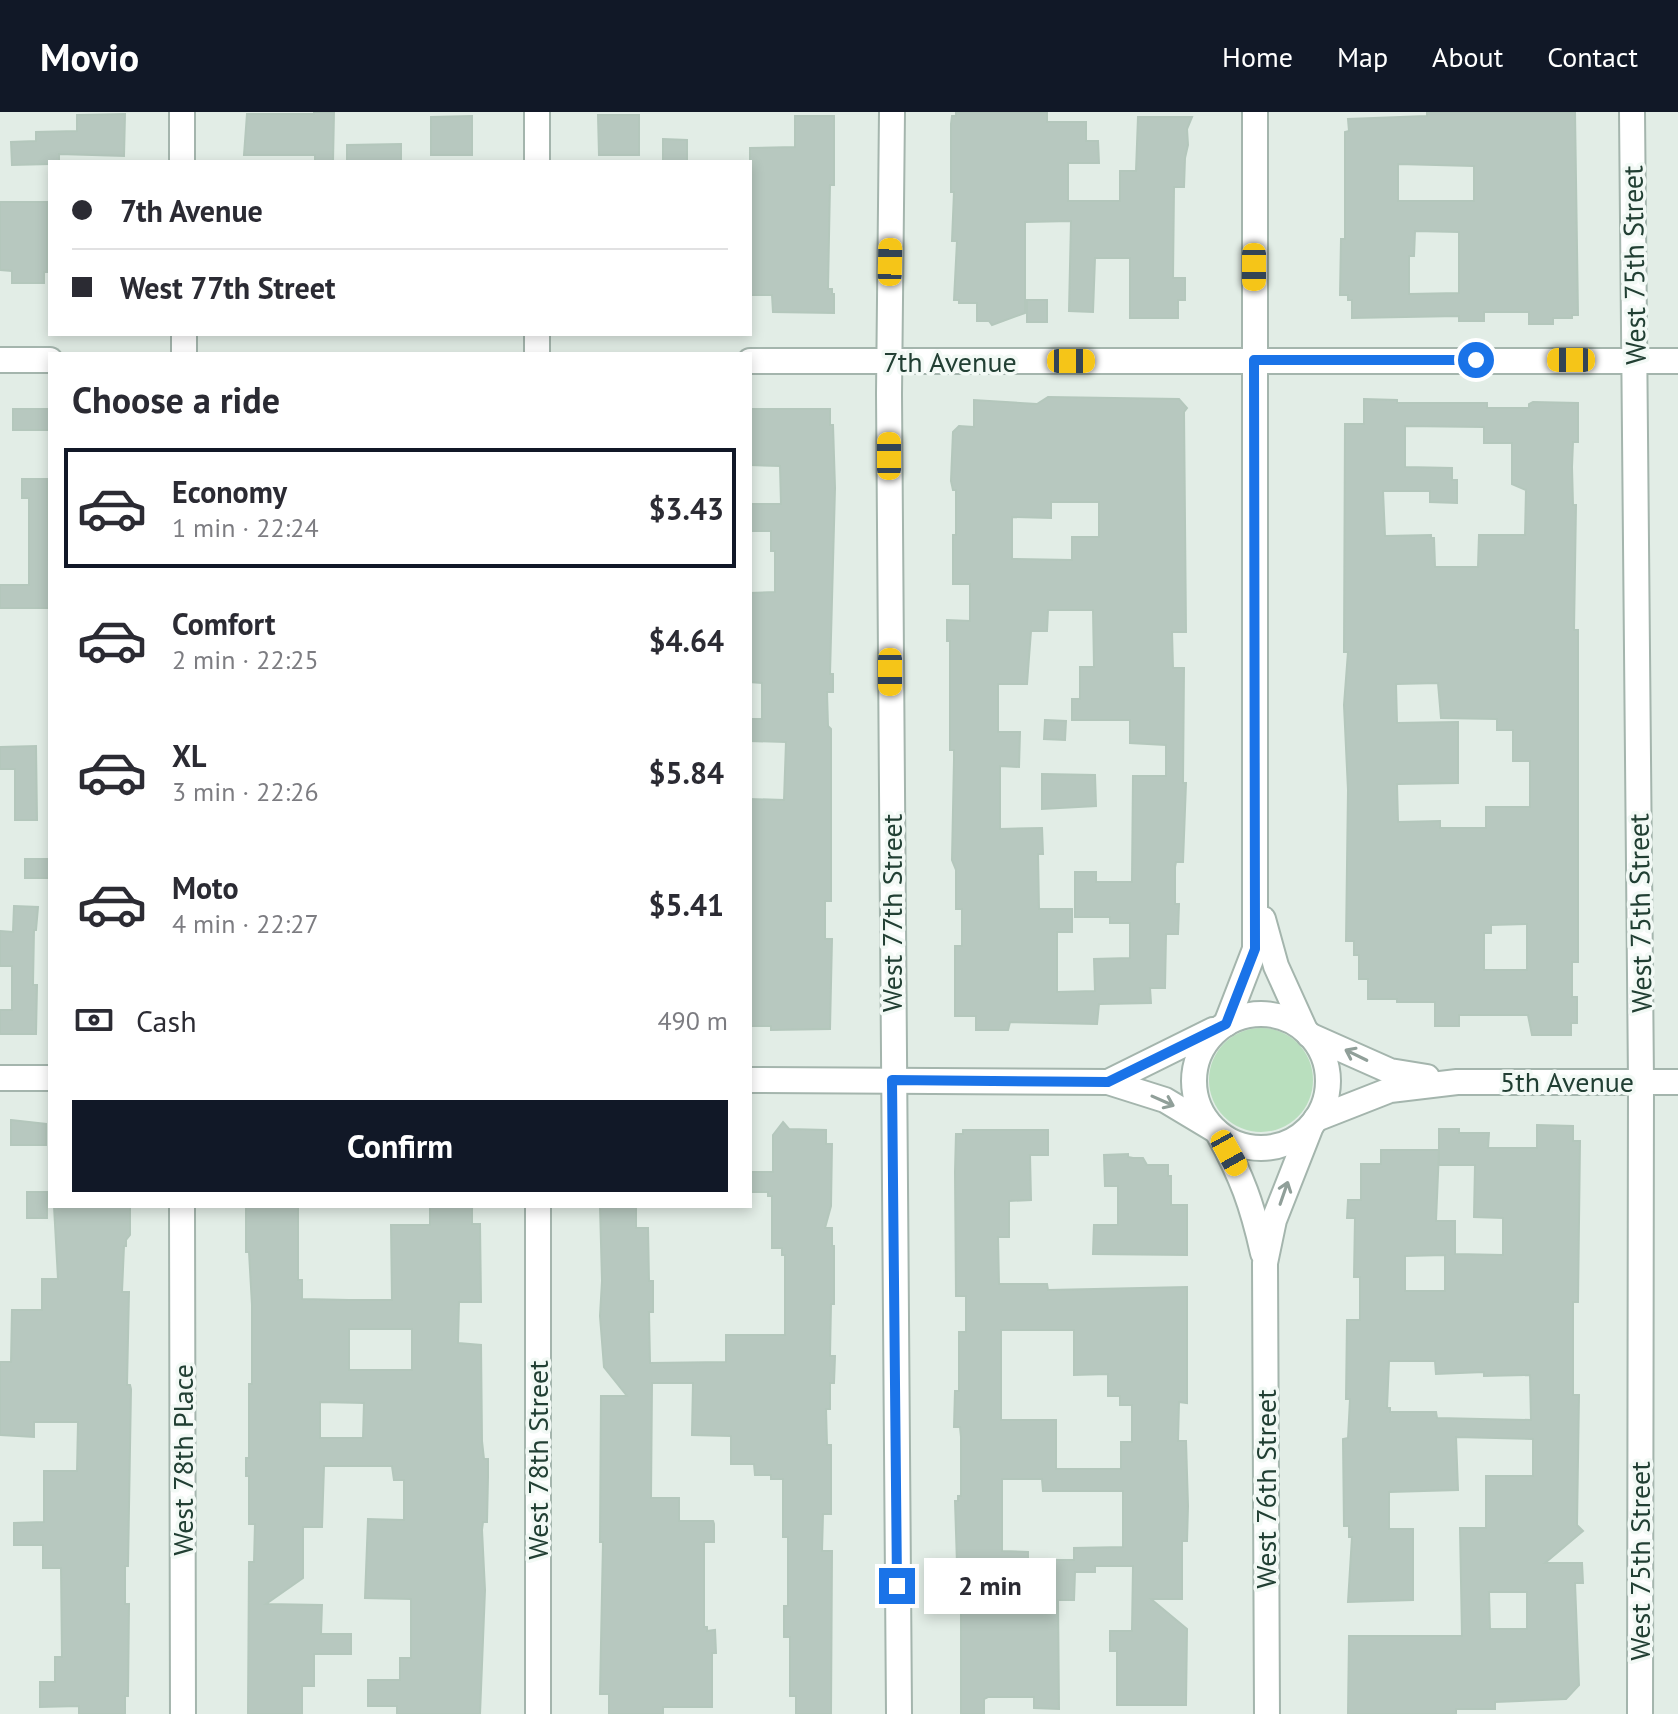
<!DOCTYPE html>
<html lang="en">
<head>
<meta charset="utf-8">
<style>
  body { margin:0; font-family:"PT Sans",sans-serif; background:#f7f7f7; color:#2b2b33; height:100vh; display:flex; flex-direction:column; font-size:30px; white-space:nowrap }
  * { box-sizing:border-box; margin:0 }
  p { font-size:26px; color:#7c7c81 }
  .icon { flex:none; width:44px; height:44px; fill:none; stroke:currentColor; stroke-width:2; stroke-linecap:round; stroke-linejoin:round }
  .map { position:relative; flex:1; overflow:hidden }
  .side { position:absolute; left:48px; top:240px; width:704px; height:856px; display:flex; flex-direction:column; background:#fff; border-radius:0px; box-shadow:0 4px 12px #0003 }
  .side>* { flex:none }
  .top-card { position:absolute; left:48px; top:48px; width:704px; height:176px; border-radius:0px; box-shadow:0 4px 12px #0003; display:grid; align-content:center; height:176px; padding:0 24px; background:#fff }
  .end { position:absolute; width:36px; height:36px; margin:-18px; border:10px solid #1a73e8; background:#fff; box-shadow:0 0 0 4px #fff }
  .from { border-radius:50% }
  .bubble { position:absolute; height:56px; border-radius:0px; background:#fff; box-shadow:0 4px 12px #0003; font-size:26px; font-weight:700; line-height:56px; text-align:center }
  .car { position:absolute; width:24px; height:48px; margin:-24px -12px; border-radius:10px; box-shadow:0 0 6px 2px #0007; background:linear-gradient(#f5c518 24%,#345 0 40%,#f5c518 0 76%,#345 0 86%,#f5c518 0) }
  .top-card b { display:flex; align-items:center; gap:28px; height:76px; font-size:30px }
  .top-card b+b { border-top:2px solid #e1e1e2 }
  .top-card i { width:20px; height:20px; background:#2b2b33 }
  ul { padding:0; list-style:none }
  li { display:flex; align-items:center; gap:24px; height:120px; margin:0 16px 12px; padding:0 8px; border:4px solid transparent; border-radius:0px }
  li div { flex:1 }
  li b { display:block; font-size:30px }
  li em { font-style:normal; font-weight:700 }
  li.on { border-color:#111827 }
  li>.icon { width:72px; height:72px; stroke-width:1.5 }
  h2 { padding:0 24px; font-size:36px; line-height:96px }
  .pay { display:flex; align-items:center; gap:20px; height:88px; padding:0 24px; font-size:30px }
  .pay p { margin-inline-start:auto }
  .button { display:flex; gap:16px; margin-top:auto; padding:16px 24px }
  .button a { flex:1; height:92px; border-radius:0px; background:#111827; color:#fff; font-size:32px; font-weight:700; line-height:92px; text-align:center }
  header { display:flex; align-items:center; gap:48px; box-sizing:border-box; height:112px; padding:0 40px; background:#111827; color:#fff }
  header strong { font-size:38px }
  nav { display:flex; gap:44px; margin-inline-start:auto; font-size:28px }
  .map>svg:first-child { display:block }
  .green { fill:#b9dfbe }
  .building { fill:#b7c8bf; stroke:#b4c7bc; stroke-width:2; fill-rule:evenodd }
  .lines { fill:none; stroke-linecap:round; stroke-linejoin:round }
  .minor-casing { stroke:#a4b5ad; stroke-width:28 }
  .tertiary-casing { stroke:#a4b5ad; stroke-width:28 }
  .minor { stroke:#fff; stroke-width:24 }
  .tertiary { stroke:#fff; stroke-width:24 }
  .oneway { stroke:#909f99 }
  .route { stroke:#1a73e8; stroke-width:10 }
  .labels { text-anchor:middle; stroke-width:7; stroke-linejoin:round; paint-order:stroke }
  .street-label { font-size:28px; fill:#213f33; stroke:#f2f9f5 }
</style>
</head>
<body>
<header>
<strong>Movio</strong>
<nav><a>Home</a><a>Map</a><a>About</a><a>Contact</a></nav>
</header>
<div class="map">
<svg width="1678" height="1602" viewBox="0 0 1678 1602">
  <rect width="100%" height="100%" fill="#e2ede6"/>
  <circle class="green" cx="1261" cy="968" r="52"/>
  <g class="building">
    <path d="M 314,0 L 334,0 L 333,50 L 315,50 L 315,43 L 244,43 L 247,2 L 314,2 Z"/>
    <path d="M 956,0 L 1047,0 L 1047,10 L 1086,10 L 1086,29 L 1098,29 L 1099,51 L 1068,51 L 1068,89 L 1120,89 L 1120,59 L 1136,59 L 1138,5 L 1192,5 L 1187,17 L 1188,33 L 1185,46 L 1184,75 L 1174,75 L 1173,166 L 1185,166 L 1185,188 L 1178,188 L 1178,206 L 1130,206 L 1130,146 L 1095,146 L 1093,200 L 1069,199 L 1071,109 L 1025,110 L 1025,201 L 992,213 L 989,209 L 977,209 L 977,191 L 959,191 L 959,188 L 954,188 L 957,129 L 952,129 L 954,80 L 951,80 L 951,12 L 952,4 L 956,4 Z"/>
    <path d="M 1427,0 L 1575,0 L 1578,203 L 1572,203 L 1572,206 L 1553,206 L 1553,212 L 1529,212 L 1529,200 L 1484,200 L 1484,209 L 1459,209 L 1459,204 L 1352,206 L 1352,188 L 1348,188 L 1348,183 L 1340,183 L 1341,127 L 1345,127 L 1345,20 L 1349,19 L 1348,7 L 1427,4 ZM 1398,52 L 1474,54 L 1474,89 L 1398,89 ZM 1415,119 L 1459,120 L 1459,181 L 1409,182 L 1409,144 L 1414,144 Z"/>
    <path d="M 125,2 L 124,44 L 59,42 L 59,50 L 50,50 L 50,52 L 12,53 L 11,30 L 36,29 L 36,20 L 77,19 L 77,3 Z"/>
    <path d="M 598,3 L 639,3 L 639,43 L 599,43 Z"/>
    <path d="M 472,4 L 472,43 L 431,43 L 431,5 Z"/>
    <path d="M 795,4 L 834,4 L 834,73 L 830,73 L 828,177 L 832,177 L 832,182 L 834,182 L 834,201 L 773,200 L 772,183 L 750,183 L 750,36 L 795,35 Z"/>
    <path d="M 663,27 L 687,28 L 687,50 L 663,50 Z"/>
    <path d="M 401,32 L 401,50 L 347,50 L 347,33 Z"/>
    <path d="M 0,90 L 47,90 L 47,160 L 44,160 L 44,171 L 12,171 L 12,159 L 0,158 Z"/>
    <rect x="1027" y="188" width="20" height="22"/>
    <path d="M 1048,285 L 1179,287 L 1187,296 L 1184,300 L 1186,520 L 1172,520 L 1173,556 L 1184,556 L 1183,671 L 1186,671 L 1183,750 L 1176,750 L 1175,755 L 1175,792 L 1179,792 L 1178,822 L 1166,822 L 1165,876 L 1150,876 L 1151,891 L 1099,892 L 1097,912 L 1010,910 L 1008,918 L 976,918 L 976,904 L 955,904 L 955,834 L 962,834 L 962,797 L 956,797 L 956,758 L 952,748 L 954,648 L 954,638 L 950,638 L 950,529 L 947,529 L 947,508 L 970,509 L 970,472 L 953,472 L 953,423 L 956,423 L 956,378 L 953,378 L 951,369 L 953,320 L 959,314 L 974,315 L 974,288 L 1037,292 ZM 1051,390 L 1099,390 L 1099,425 L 1072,425 L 1072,448 L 1012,447 L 1012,405 L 1051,406 ZM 1048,498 L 1093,498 L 1094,555 L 1080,555 L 1080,587 L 1072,587 L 1072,608 L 1130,608 L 1130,631 L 1166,633 L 1166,664 L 1133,664 L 1132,770 L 1096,770 L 1096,760 L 1075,760 L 1075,805 L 1110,805 L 1110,811 L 1130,811 L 1130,846 L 1094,847 L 1095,879 L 1057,880 L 1057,820 L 1072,820 L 1072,797 L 1039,797 L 1038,742 L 1043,742 L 1042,716 L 1000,717 L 1000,654 L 1019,655 L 1020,620 L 998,620 L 998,572 L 1027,572 L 1031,519 L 1047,519 Z"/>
    <path d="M 1364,287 L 1397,288 L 1397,291 L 1487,291 L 1487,296 L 1529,296 L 1529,292 L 1533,290 L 1578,291 L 1578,330 L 1573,330 L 1572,355 L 1573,393 L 1576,393 L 1574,518 L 1578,518 L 1578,850 L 1572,850 L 1572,885 L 1577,885 L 1577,911 L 1571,911 L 1571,923 L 1532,923 L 1528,903 L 1459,903 L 1459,914 L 1435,914 L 1435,890 L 1397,890 L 1397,887 L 1368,887 L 1368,867 L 1359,867 L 1359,843 L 1354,843 L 1354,829 L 1346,829 L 1348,678 L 1344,593 L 1348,540 L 1344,540 L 1345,312 L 1364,312 ZM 1405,314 L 1484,315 L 1484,331 L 1512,331 L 1512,372 L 1526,378 L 1525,423 L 1479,423 L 1478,455 L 1435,455 L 1434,426 L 1431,426 L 1431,423 L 1385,424 L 1383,379 L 1430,379 L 1430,390 L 1457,391 L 1457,368 L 1452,368 L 1452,356 L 1405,355 ZM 1438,571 L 1441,606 L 1497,607 L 1497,618 L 1513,618 L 1513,649 L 1530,649 L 1530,695 L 1486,695 L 1486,716 L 1440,716 L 1440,709 L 1398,710 L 1397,672 L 1458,671 L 1458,610 L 1397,611 L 1396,572 ZM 1527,812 L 1527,858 L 1484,858 L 1484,821 L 1491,821 L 1491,813 Z"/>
    <rect x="13" y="297" width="37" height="21"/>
    <path d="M 750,297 L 830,297 L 830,313 L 833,313 L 835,376 L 830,562 L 833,562 L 833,580 L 827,580 L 828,614 L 831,617 L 831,789 L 825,789 L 825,827 L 832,827 L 830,917 L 771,918 L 771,914 L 750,914 L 750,687 L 784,688 L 786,630 L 750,629 L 750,607 L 762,607 L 762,571 L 750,570 L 750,481 L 775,480 L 775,439 L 771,439 L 771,419 L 750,419 L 750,392 L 781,392 L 780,354 L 750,353 Z"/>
    <path d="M 22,367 L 47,367 L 50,496 L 0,496 L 0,473 L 29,473 L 29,386 L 22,386 Z"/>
    <path d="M 1045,608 L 1066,609 L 1065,628 L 1044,627 Z"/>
    <path d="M 36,634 L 37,708 L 15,708 L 15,657 L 0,657 L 0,635 Z"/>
    <path d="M 1042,662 L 1095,663 L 1096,694 L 1042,697 Z"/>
    <rect x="25" y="747" width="25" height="19"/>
    <path d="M 14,794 L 38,795 L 36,818 L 34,818 L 33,873 L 37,873 L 36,922 L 0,922 L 0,898 L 12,898 L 12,854 L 0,854 L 0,819 L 13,820 Z"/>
    <path d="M 11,1008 L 46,1012 L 46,1033 L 11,1033 Z"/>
    <path d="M 783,1010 L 789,1017 L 826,1018 L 826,1032 L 832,1032 L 831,1094 L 825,1116 L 832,1116 L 832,1134 L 834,1134 L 834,1192 L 831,1192 L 830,1244 L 835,1244 L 834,1271 L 830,1271 L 830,1297 L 826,1297 L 827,1333 L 831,1333 L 831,1402 L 823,1402 L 822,1439 L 832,1439 L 831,1602 L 796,1602 L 796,1584 L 790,1584 L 790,1525 L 784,1525 L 784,1494 L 788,1494 L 788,1425 L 783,1425 L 783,1367 L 771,1367 L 771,1363 L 755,1363 L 754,1352 L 731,1352 L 731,1324 L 692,1323 L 693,1271 L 652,1271 L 651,1386 L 679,1386 L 679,1409 L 713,1409 L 714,1412 L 714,1430 L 704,1430 L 704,1515 L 707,1515 L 707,1519 L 715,1518 L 716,1541 L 712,1541 L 712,1595 L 663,1595 L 663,1602 L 609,1602 L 609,1582 L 600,1582 L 603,1430 L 600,1430 L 601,1284 L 627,1284 L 604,1255 L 600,1204 L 602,1169 L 600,1094 L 636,1094 L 636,1116 L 648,1116 L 649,1169 L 653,1169 L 653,1200 L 649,1200 L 650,1251 L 726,1250 L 726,1223 L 785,1223 L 785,1143 L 782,1143 L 782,1136 L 772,1136 L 772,1084 L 768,1084 L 768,1080 L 750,1080 L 750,1060 L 773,1060 L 773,1023 Z"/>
    <path d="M 1537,1013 L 1573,1014 L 1573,1029 L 1580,1029 L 1578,1190 L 1573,1190 L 1573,1283 L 1579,1283 L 1577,1413 L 1583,1419 L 1545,1451 L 1582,1451 L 1583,1471 L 1575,1471 L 1579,1573 L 1566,1587 L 1495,1590 L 1495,1597 L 1456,1597 L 1456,1602 L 1348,1602 L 1349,1524 L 1462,1524 L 1460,1416 L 1486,1416 L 1486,1364 L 1533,1364 L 1533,1327 L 1456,1325 L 1458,1378 L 1389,1380 L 1389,1417 L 1413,1417 L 1413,1488 L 1348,1490 L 1352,1425 L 1349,1425 L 1349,1414 L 1344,1414 L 1343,1327 L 1348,1326 L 1350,1287 L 1346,1287 L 1347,1208 L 1360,1208 L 1360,1165 L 1354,1165 L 1355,1106 L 1347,1106 L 1348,1088 L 1361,1088 L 1361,1052 L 1381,1052 L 1381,1038 L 1439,1038 L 1436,1109 L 1455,1109 L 1455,1142 L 1503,1143 L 1503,1106 L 1474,1105 L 1475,1053 L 1439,1053 L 1439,1017 L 1459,1017 L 1459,1021 L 1489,1021 L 1488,1036 L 1537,1036 ZM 1445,1143 L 1445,1179 L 1405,1179 L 1405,1144 ZM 1389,1249 L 1435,1249 L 1436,1262 L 1484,1260 L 1484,1264 L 1530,1263 L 1531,1308 L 1437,1306 L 1436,1300 L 1390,1300 L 1390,1296 L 1387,1296 ZM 1489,1480 L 1527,1480 L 1527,1517 L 1490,1517 Z"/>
    <path d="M 963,1018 L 1048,1018 L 1048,1043 L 1030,1043 L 1031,1088 L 1009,1089 L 1009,1125 L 998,1125 L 999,1172 L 1047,1172 L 1048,1178 L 1187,1175 L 1187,1291 L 1179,1290 L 1178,1329 L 1186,1329 L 1188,1394 L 1187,1429 L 1182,1429 L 1182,1487 L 1151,1487 L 1187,1517 L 1186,1593 L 1117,1593 L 1117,1539 L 1110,1539 L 1110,1519 L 1132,1519 L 1133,1454 L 1095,1454 L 1095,1460 L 1075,1460 L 1074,1488 L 1058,1488 L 1059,1597 L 1034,1596 L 1034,1585 L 988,1585 L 984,1587 L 984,1602 L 961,1602 L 961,1494 L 967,1494 L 963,1457 L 957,1452 L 955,1389 L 958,1389 L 958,1384 L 961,1384 L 961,1325 L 960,1315 L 954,1315 L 955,1279 L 959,1279 L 959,1220 L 966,1220 L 966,1184 L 956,1184 L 955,1060 L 956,1022 L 963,1022 ZM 1001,1218 L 1074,1218 L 1074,1263 L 1108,1262 L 1108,1284 L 1120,1284 L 1120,1293 L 1132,1293 L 1132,1330 L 1121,1330 L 1121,1357 L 1056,1357 L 1056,1308 L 1001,1308 ZM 1002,1367 L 1042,1367 L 1043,1379 L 1123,1379 L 1123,1435 L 1074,1436 L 1074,1448 L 1028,1448 L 1028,1440 L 1002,1439 Z"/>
    <path d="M 1128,1042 L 1128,1045 L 1133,1046 L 1143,1046 L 1147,1053 L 1168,1053 L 1168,1064 L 1171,1064 L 1171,1093 L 1187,1093 L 1187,1143 L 1093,1142 L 1094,1113 L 1118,1113 L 1118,1074 L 1105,1074 L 1104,1043 Z"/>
    <rect x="27" y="1080" width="20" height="26"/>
    <path d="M 54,1094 L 130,1094 L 130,1123 L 126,1128 L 126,1134 L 124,1134 L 122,1180 L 129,1180 L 127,1273 L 130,1273 L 131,1277 L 128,1454 L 125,1454 L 125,1492 L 129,1492 L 128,1584 L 125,1584 L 125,1602 L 79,1602 L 79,1594 L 40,1595 L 40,1570 L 55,1570 L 55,1545 L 62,1545 L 61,1456 L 43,1456 L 43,1433 L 14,1433 L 14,1411 L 44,1410 L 44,1359 L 77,1359 L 78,1310 L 34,1310 L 34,1325 L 0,1323 L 0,1250 L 11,1250 L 12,1198 L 42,1198 L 42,1167 L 58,1167 Z"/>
    <path d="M 246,1094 L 298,1094 L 298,1168 L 302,1168 L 302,1187 L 349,1188 L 392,1188 L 391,1113 L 430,1113 L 430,1094 L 472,1094 L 472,1112 L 480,1112 L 481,1190 L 459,1190 L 458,1231 L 481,1233 L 482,1329 L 484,1347 L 488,1347 L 488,1365 L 487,1410 L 483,1410 L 482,1418 L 485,1478 L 480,1602 L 397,1602 L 397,1594 L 368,1594 L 368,1568 L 400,1568 L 400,1546 L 411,1546 L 411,1487 L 365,1486 L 368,1407 L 404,1408 L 404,1368 L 394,1368 L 392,1354 L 324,1354 L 322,1415 L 303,1415 L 303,1466 L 266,1492 L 322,1493 L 321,1522 L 351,1522 L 351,1542 L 314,1542 L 314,1574 L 302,1574 L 302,1602 L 248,1602 L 249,1450 L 254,1450 L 255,1412 L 249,1412 L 249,1364 L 246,1364 L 246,1346 L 249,1346 L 249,1272 L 252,1272 L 252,1193 L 249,1140 L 246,1140 ZM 349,1217 L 412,1217 L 412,1258 L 349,1258 ZM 320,1290 L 364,1291 L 363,1326 L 320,1326 Z"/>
  </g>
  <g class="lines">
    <defs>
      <g id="minor">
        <path d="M 182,0 L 182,50"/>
        <path d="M 537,0 L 537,50"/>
        <path d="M 892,0 L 889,282 L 899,1602"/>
        <path d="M 1632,0 L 1641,970 L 1640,1602"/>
        <path d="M 184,222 L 184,242"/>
        <path d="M 537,222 L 537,242"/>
        <path d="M 0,248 L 50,248"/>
        <path d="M 750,249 L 1678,249"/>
        <path d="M 182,1094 L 183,1602"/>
        <path d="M 538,1094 L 538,1602"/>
      </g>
      <g id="tertiary">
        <path d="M 1263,807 L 1276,854 L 1305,918"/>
        <circle cx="1261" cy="969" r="67"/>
        <path d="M 1226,912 L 1255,837 L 1255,0"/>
        <path d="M 1309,923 L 1390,959 L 1427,965"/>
        <path d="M 0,966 L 50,966"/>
        <path d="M 750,968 L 1108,970 L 1165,988 L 1215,1018"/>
        <path d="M 1108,970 L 1213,918"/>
        <path d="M 1316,1007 L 1390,978 L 1457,970 L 1678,970"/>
        <path d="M 1218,1021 C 1242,1065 1252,1092 1263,1141"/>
        <path d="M 1267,1602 L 1265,1151 L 1274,1108 L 1311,1014"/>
      </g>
    </defs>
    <use href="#minor" class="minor-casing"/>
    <use href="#tertiary" class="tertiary-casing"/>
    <use href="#minor" class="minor"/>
    <use href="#tertiary" class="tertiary"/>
  </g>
  <defs><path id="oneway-shaft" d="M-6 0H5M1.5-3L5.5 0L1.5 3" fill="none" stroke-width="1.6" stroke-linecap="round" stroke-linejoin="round" transform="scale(2)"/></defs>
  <g class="oneway">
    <use href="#oneway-shaft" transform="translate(1356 943) rotate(-154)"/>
    <use href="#oneway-shaft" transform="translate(1163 989) rotate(24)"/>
    <use href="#oneway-shaft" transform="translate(1284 1081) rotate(-71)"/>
  </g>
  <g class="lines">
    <path class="route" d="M 897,1474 L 892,968 L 1108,970 L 1226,912 L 1255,837 L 1254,248 L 1476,248"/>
  </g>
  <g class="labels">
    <g class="street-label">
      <text transform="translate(1634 153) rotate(-91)" y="10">West 75th Street</text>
      <text x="950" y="260">7th Avenue</text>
      <text transform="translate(892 801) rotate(-90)" y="10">West 77th Street</text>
      <text transform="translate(1640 801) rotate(-91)" y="10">West 75th Street</text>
      <text x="1567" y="980">5th Avenue</text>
      <text transform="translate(183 1348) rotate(-90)" y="10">West 78th Place</text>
      <text transform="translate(538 1348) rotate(-90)" y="10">West 78th Street</text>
      <text transform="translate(1266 1377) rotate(-90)" y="10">West 76th Street</text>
      <text transform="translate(1640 1449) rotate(-90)" y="10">West 75th Street</text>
    </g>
  </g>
</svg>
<i class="end from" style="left:1476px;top:248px"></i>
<i class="end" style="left:897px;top:1474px"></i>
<div class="bubble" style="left:924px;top:1446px;width:132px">2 min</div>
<i class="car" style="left:890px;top:150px;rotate:1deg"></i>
<i class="car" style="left:1254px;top:155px;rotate:180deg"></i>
<i class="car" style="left:1571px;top:248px;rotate:270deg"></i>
<i class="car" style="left:1071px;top:249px;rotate:90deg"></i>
<i class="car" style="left:889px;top:344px;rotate:0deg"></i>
<i class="car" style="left:890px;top:560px;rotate:180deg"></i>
<i class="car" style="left:1229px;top:1041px;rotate:151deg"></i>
<div class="top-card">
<b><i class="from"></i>7th Avenue</b>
<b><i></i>West 77th Street</b>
</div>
<section class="side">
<h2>Choose a ride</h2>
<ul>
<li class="on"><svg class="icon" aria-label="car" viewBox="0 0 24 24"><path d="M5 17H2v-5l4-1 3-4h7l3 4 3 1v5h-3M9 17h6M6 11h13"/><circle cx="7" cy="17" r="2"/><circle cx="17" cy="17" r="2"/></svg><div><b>Economy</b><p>1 min · 22:24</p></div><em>$3.43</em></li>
<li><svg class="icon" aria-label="car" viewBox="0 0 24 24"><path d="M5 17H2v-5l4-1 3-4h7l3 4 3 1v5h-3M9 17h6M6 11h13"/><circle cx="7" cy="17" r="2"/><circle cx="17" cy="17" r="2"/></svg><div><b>Comfort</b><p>2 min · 22:25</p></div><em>$4.64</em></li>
<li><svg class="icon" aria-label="car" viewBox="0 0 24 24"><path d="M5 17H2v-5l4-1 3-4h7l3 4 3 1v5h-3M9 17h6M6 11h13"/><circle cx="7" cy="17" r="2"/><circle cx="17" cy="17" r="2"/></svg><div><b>XL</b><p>3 min · 22:26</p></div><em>$5.84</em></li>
<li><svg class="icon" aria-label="car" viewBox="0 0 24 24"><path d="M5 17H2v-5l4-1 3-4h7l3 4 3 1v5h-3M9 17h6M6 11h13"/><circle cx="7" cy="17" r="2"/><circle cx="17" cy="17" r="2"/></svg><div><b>Moto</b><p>4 min · 22:27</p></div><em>$5.41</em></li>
</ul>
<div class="pay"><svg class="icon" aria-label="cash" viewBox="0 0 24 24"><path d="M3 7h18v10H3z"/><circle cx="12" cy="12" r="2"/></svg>Cash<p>490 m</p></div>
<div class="button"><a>Confirm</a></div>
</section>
</div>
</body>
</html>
